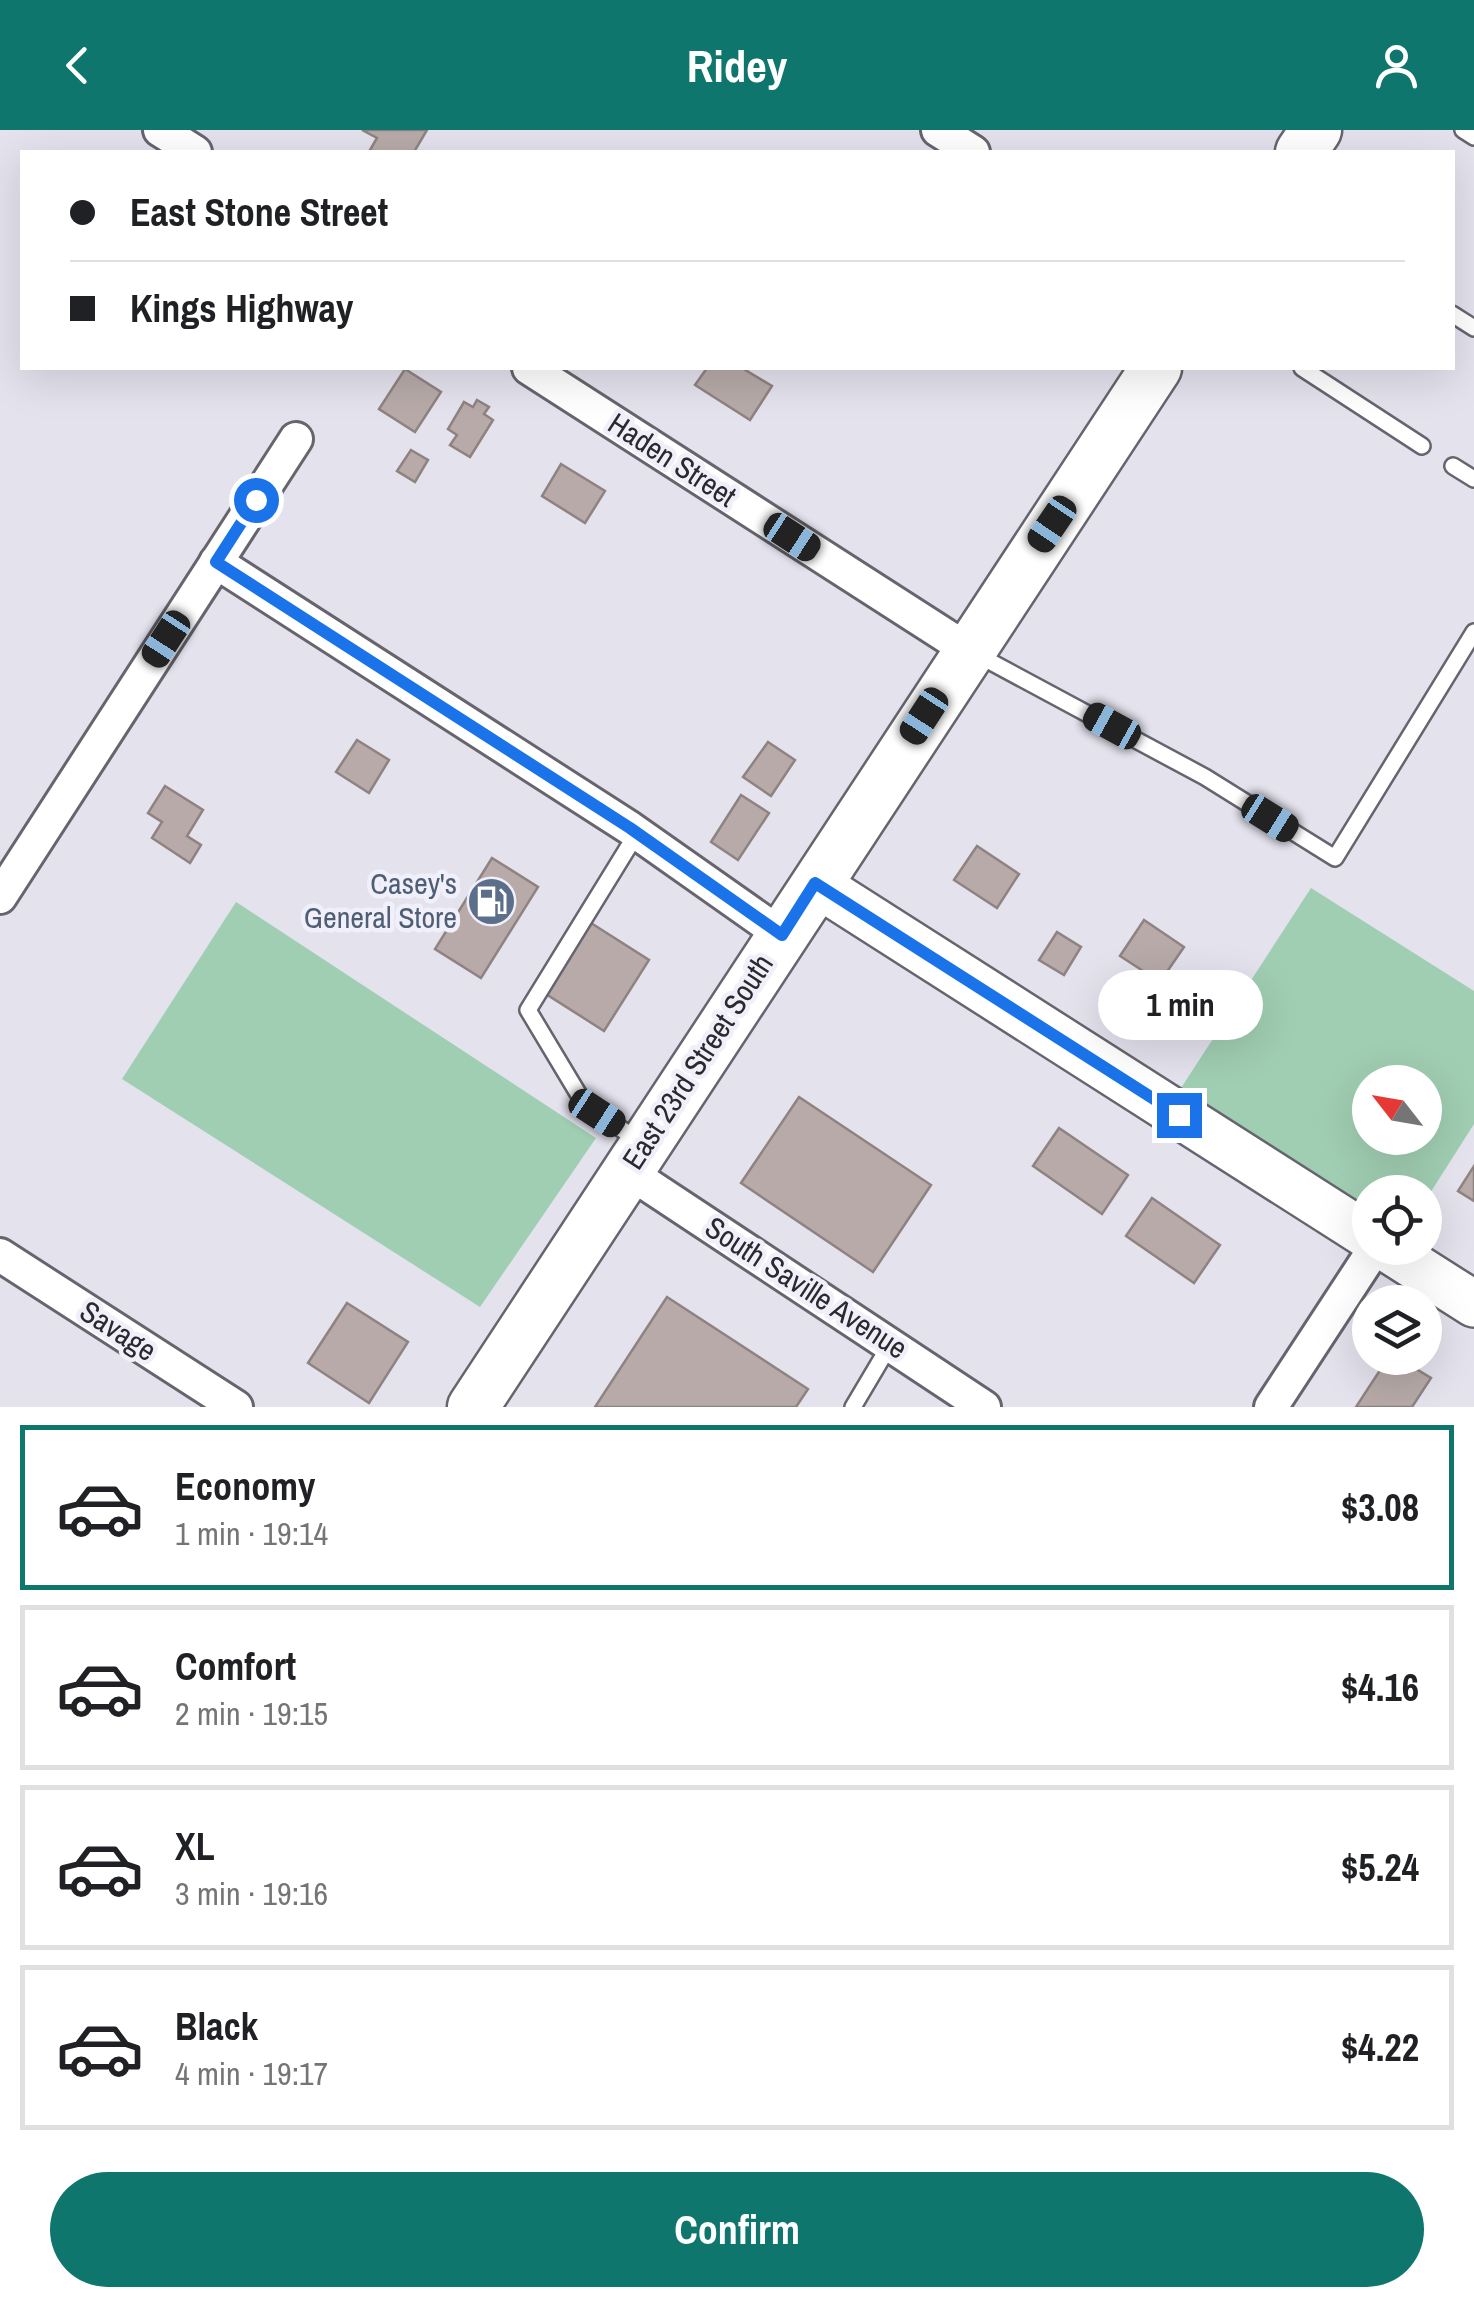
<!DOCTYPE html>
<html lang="en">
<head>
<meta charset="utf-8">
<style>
  body { margin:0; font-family:"Archivo Narrow",sans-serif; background:#f6f6f6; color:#202124; height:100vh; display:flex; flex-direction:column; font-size:38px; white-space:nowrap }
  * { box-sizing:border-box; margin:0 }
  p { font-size:32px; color:#757577 }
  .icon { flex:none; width:55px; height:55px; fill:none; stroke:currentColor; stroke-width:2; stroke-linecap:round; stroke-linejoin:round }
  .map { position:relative; height:1277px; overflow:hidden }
  .details { display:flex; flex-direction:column; background:#fff; flex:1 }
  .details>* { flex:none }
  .banner { position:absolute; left:20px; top:20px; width:1435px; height:220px; border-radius:0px; box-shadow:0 10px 40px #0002; display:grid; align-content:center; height:220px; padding:0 50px; background:#fff }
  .needle { width:65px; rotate:301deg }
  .fabs { position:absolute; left:1352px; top:935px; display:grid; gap:20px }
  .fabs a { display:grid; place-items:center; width:90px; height:90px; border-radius:50%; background:#fff; box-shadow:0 10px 40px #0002; font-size:50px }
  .end { position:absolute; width:45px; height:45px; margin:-22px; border:12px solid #1a73e8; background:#fff; box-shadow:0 0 0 5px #fff }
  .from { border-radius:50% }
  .bubble { position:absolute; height:70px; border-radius:35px; background:#fff; box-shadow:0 10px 40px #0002; font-size:32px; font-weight:800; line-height:70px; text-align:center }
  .car { position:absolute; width:30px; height:60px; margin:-30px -15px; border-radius:12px; box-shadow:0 0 8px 2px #0007; background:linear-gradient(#222 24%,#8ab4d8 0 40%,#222 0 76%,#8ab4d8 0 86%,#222 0) }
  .banner b { display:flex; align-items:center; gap:35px; height:95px; font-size:38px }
  .banner b+b { border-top:2px solid #e0e0e0 }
  .banner i { width:25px; height:25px; background:#202124 }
  ul { padding:18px 0 0; list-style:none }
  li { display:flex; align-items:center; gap:30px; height:165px; margin:0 20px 15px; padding:0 30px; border:5px solid #e0e0e0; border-radius:0px }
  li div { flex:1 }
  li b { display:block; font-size:38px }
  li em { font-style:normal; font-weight:800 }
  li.active { border-color:#0f766e }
  li>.icon { width:90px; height:90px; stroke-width:1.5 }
  .button { display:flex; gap:20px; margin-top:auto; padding:20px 50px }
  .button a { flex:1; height:115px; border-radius:60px; background:#0f766e; color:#fff; font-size:40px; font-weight:800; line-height:115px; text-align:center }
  header { display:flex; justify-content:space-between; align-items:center; height:130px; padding:0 50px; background:#0f766e; color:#fff; font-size:45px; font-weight:800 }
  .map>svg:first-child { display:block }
  .green { fill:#a0ceb2; fill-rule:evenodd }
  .building { fill:#b7aaa9; stroke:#8f8381; stroke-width:2.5 }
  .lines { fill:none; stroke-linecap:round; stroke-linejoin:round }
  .lane-casing { stroke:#66656e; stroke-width:20 }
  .street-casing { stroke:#66656e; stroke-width:38 }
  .secondary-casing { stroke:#66656e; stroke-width:50 }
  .primary-casing { stroke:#66656e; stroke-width:55 }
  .lane { stroke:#fff; stroke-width:15 }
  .street { stroke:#fff; stroke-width:32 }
  .secondary { stroke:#fff; stroke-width:45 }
  .primary { stroke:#fff; stroke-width:50 }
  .route { stroke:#1a73e8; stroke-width:12 }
  .labels { text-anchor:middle; stroke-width:9; stroke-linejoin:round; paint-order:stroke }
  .street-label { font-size:30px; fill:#2a2a2e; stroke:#f0effa }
  .service-label { font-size:30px; fill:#4e5e75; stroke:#f0effa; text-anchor:end }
</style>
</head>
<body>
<header><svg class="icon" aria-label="back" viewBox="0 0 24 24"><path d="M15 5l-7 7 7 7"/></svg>Ridey<svg class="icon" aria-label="person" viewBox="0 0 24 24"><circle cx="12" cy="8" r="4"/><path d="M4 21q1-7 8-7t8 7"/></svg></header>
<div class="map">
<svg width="1474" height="1277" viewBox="0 0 1474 1277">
  <rect width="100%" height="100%" fill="#e3e2ed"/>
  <g class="green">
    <path d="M 1311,758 L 1474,861 L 1474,994 L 1425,1071 L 1425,1062 L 1370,1062 L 1370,1090 L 1181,958 ZM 1370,952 L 1425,952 L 1425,1008 L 1370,1008 Z"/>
    <path d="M 236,772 L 596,1008 L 480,1177 L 122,949 Z"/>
  </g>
  <g class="building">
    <path d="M 362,0 L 427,0 L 414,22 L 374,22 L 370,20 L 377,8 Z"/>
    <path d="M 707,238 L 742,238 L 772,256 L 750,290 L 695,255 Z"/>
    <path d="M 405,239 L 441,262 L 415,302 L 379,279 Z"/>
    <path d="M 477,270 L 489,277 L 484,284 L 493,290 L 470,327 L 450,315 L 457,305 L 448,299 L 464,272 L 473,277 Z"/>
    <path d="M 411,320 L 428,330 L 415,352 L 397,341 Z"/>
    <path d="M 561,334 L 605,361 L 585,393 L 542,366 Z"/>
    <path d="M 357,610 L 389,630 L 369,663 L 336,642 Z"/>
    <path d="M 768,612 L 795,630 L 771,666 L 743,647 Z"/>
    <path d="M 165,656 L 203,680 L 187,706 L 201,715 L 190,733 L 152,708 L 162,692 L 148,683 Z"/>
    <path d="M 741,665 L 769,683 L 738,730 L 711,712 Z"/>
    <path d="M 977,716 L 1019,744 L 997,778 L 954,750 Z"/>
    <path d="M 492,728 L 538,757 L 481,848 L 435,819 Z"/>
    <path d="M 1144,790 L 1184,817 L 1160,852 L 1120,826 Z"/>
    <path d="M 591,793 L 649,830 L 604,901 L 546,864 Z"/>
    <path d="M 1057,802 L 1081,817 L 1064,845 L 1039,830 Z"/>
    <path d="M 799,967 L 931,1055 L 873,1142 L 741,1053 Z"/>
    <path d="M 1059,998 L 1128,1045 L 1102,1084 L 1033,1036 Z"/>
    <path d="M 1474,1036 L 1474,1071 L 1458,1061 Z"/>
    <path d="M 1152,1068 L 1220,1115 L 1194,1153 L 1126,1106 Z"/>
    <path d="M 667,1167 L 808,1259 L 796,1277 L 595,1277 Z"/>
    <path d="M 347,1173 L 408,1212 L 369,1273 L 308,1233 Z"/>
    <path d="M 1388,1228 L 1398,1228 L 1431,1248 L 1412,1277 L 1356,1277 Z"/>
  </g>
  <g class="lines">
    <defs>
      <g id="lane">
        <path d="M 1463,0 L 1474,7"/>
        <path d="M 1452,184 L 1474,198"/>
        <path d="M 1302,238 L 1422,316"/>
        <path d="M 1453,336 L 1474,349"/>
        <path d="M 976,524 L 1205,647 L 1335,728 L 1474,502"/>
        <path d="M 637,703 L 528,880 L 585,975 L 641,1012"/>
        <path d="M 853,1277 L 891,1213"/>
      </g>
      <g id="street">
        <path d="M 160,0 L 195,22"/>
        <path d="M 938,0 L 973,22"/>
        <path d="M 529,238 L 968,520"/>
        <path d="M 216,432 L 630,698 L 782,805"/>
        <path d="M 0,767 L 296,309"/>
        <path d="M 627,1041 L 984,1277"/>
        <path d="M 0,1125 L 236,1277"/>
        <path d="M 1271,1277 L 1375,1118"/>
      </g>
      <g id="secondary">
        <path d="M 815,753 L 1370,1107"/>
        <path d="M 1386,1118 L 1474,1174"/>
      </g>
      <g id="primary">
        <path d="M 1301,22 L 1316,0"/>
        <path d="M 473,1277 L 1156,238"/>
      </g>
    </defs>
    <use href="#lane" class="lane-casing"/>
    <use href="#street" class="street-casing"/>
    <use href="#secondary" class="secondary-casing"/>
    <use href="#primary" class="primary-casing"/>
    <use href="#lane" class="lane"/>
    <use href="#street" class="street"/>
    <use href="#secondary" class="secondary"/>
    <use href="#primary" class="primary"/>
  </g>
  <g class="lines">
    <path class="route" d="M 256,370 L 216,432 L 630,698 L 782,805 L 815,753 L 1179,985"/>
  </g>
  <defs>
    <symbol id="fuel-disc" viewBox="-11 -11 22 22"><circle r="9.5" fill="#5c6f8a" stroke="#f0effa"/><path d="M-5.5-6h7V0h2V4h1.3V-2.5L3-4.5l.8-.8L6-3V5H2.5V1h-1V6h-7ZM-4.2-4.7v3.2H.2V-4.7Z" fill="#fff"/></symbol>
  </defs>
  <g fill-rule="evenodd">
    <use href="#fuel-disc" x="464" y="744" width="55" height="55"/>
  </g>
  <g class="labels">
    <g class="street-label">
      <text transform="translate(672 330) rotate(33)" y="10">Haden Street</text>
      <text transform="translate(698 932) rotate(-57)" y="10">East 23rd Street South</text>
      <text transform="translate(806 1158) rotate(33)" y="10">South Saville Avenue</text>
      <text transform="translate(118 1201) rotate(33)" y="10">Savage</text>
    </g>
    <g class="service-label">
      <text x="457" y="764">Casey's<tspan x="457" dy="34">General Store</tspan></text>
    </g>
  </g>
</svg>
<div class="fabs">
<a><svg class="needle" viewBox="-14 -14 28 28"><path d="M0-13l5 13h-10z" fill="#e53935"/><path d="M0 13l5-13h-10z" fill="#757577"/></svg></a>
<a><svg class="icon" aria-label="locate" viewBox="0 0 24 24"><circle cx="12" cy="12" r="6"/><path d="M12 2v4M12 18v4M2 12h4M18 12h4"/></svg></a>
<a><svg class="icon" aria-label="layers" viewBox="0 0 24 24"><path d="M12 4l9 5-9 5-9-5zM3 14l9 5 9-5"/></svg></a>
</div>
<i class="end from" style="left:256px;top:370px"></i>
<i class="end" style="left:1179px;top:985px"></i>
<div class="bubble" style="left:1098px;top:840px;width:165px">1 min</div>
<i class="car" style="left:1052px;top:394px;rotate:214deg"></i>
<i class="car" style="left:792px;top:407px;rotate:123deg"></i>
<i class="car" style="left:166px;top:509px;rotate:213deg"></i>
<i class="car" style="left:924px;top:586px;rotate:213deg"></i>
<i class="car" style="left:1112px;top:596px;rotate:299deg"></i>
<i class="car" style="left:1270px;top:688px;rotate:122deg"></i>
<i class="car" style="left:597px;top:983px;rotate:123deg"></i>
<div class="banner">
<b><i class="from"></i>East Stone Street</b>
<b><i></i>Kings Highway</b>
</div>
</div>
<section class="details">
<ul>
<li class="active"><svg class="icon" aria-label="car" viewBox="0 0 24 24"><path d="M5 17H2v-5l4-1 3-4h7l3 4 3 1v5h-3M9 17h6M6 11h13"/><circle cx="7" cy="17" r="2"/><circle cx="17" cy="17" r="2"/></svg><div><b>Economy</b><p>1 min · 19:14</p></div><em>$3.08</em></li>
<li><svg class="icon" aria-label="car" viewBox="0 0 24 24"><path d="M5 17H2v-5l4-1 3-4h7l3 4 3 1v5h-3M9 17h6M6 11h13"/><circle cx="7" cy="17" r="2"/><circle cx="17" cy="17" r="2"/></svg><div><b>Comfort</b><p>2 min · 19:15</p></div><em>$4.16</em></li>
<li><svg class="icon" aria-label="car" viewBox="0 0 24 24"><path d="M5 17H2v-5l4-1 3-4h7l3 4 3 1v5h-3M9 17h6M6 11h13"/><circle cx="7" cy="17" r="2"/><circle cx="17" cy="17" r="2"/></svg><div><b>XL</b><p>3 min · 19:16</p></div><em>$5.24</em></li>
<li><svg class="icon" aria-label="car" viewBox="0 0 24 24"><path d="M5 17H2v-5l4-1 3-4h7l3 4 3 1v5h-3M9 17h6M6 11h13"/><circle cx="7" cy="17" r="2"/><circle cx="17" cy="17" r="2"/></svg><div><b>Black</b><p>4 min · 19:17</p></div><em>$4.22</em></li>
</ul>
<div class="button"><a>Confirm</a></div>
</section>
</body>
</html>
